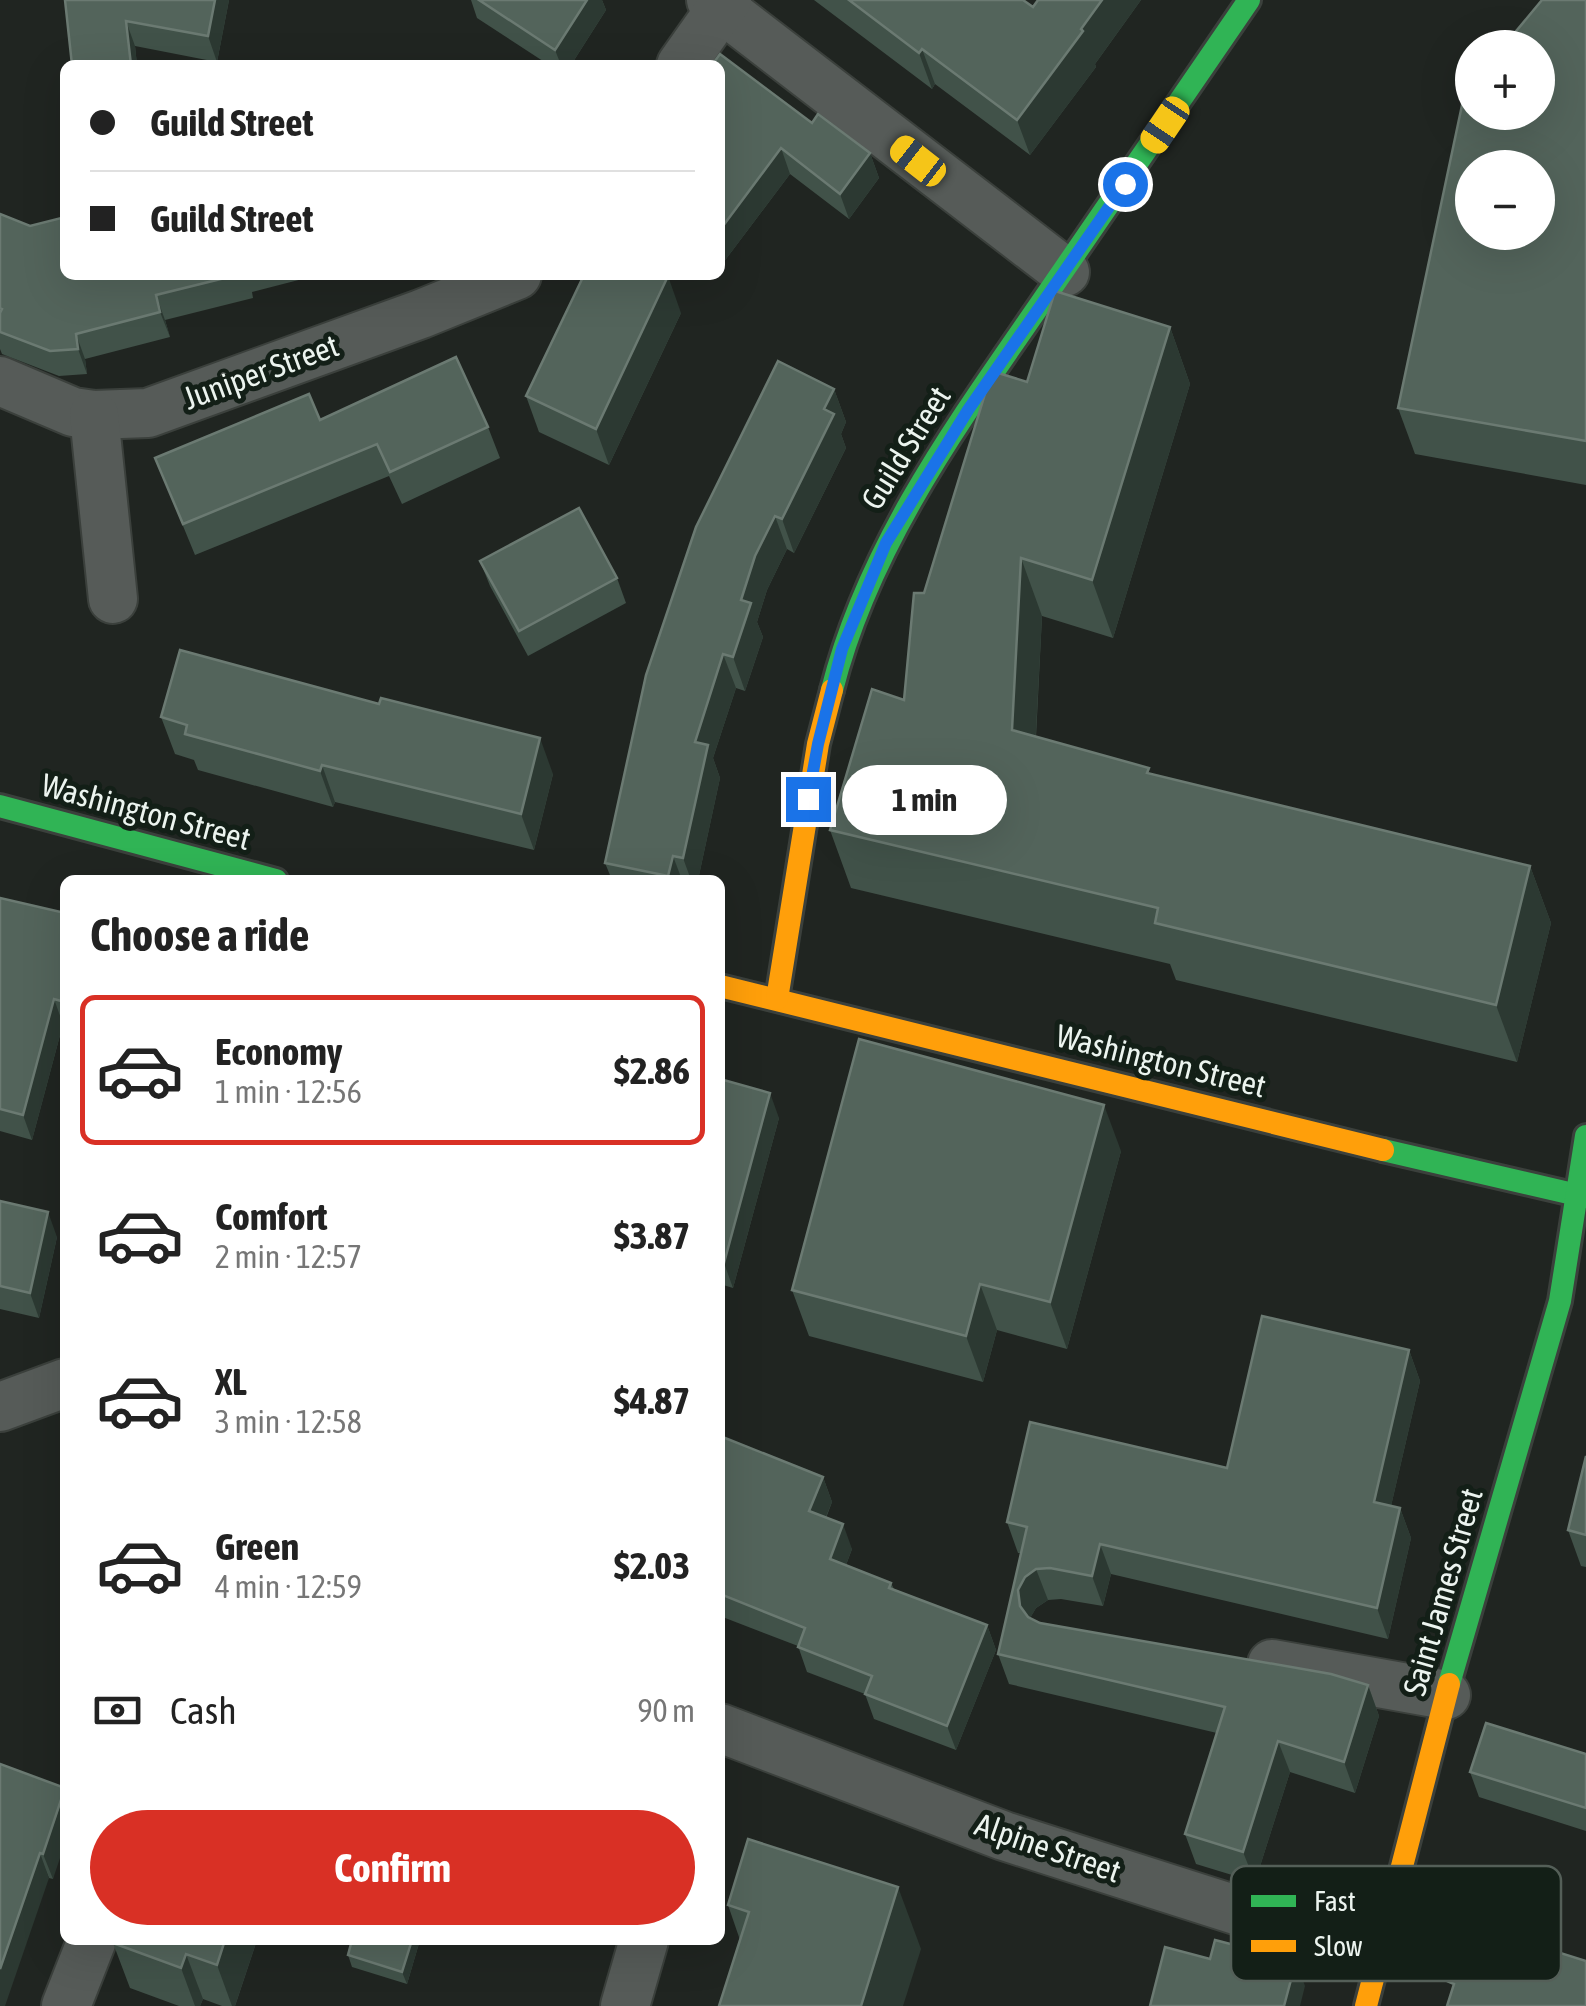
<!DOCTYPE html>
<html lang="en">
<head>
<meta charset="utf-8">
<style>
  body { margin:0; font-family:"Asap Condensed",sans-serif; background:#f2f2f2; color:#222; height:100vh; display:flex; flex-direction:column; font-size:38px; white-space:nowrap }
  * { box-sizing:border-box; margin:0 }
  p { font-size:32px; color:#767676 }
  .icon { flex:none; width:55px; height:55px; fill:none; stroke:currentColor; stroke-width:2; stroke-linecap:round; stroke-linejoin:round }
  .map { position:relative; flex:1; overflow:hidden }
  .side { position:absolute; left:60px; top:875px; width:665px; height:1070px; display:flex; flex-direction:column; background:#fff; border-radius:15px; box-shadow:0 10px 40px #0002 }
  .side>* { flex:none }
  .hud { position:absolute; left:60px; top:60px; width:665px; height:220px; border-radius:15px; box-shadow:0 10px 40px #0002; display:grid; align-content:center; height:220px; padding:0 30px; background:#fff }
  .tools { position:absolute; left:1455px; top:30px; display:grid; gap:20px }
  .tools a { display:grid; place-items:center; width:100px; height:100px; border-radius:50%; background:#fff; box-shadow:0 10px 40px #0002; font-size:50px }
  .end { position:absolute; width:45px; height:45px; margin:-22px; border:12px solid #1a73e8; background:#fff; box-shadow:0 0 0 5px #fff }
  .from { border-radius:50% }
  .bubble { position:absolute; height:70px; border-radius:35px; background:#fff; box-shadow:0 10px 40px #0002; font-size:32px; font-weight:700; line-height:70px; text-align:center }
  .car { position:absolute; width:30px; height:60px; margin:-30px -15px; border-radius:12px; box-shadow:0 0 8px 2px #0007; background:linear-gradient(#f5c518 24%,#345 0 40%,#f5c518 0 76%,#345 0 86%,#f5c518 0) }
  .hud b { display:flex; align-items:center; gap:35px; height:95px; font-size:38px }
  .hud b+b { border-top:2px solid #e0e0e0 }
  .hud i { width:25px; height:25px; background:#222 }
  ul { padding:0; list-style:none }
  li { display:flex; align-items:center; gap:30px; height:150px; margin:0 20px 15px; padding:0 10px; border:5px solid transparent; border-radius:15px }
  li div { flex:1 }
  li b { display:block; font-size:38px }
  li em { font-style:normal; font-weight:700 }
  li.active { border-color:#d93025 }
  li>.icon { width:90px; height:90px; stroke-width:1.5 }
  h2 { padding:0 30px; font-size:45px; line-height:120px }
  .pay { display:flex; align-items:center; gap:25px; height:110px; padding:0 30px; font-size:38px }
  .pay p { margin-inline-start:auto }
  .primary-button { display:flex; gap:20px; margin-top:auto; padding:20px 30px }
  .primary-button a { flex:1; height:115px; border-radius:60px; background:#d93025; color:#fff; font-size:40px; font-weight:700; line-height:115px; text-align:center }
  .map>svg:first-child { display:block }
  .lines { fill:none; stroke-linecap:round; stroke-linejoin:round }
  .street-casing { stroke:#3b403c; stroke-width:52 }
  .fast-casing { stroke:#3b403c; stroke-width:28 }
  .slow-casing { stroke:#3b403c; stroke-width:28 }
  .street { stroke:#565b58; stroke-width:48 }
  .fast { stroke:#30b455; stroke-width:22 }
  .slow { stroke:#ff9f0a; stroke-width:22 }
  .wall { fill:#415249 }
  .shaded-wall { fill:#2c3932 }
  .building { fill:#53645b; stroke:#6b7a72; stroke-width:2.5; fill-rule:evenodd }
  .route { stroke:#1a73e8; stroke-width:12 }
  .labels { text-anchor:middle; stroke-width:10; stroke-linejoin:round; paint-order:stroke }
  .street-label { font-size:32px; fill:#ecf4ef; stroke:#131f17 }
  .key { fill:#131f17; stroke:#545f58; stroke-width:2.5 }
  .key-label { font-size:28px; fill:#ecf4ef }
</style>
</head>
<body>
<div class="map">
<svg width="1586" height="2006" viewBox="0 0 1586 2006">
  <rect width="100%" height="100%" fill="#202521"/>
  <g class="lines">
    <defs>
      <g id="street">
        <path d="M 711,0 L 1065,272"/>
        <path d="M 681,65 L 727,0"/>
        <path d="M 0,381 L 73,412 L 94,415 L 148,413 L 421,314 L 517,275"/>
        <path d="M 94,415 L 113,599"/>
        <path d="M 0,1407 L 65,1383"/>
        <path d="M 1272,1664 L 1446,1695"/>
        <path d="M 720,1728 L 1004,1836 L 1380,1956"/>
        <path d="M 66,2006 L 92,1940"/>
        <path d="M 625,2006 L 644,1940"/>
      </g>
      <g id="fast">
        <path d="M 832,690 C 868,547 956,426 1039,306 C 1109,204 1179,102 1249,0"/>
        <path d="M 0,806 L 276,880"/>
        <path d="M 1383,1150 L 1586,1197"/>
        <path d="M 1449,1684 L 1560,1301 L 1586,1136"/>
      </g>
      <g id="slow">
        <path d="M 720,986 L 1383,1150"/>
        <path d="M 777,999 L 818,744 L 832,690"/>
        <path d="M 1366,2006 L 1449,1684"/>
      </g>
    </defs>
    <use href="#street" class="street-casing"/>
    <use href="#fast" class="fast-casing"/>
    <use href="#slow" class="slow-casing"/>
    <use href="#street" class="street"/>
    <use href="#fast" class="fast"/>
    <use href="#slow" class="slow"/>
  </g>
  <g class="wall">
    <path d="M 65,0 L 229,0 L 217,62 L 135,46 L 137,65 L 72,65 Z"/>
    <path d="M 471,0 L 602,0 L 606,10 L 571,65 L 549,65 L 477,18 Z"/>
    <path d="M 814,0 L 1023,0 L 1033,7 L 1038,0 L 1141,0 L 1095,64 L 1096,67 L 1030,155 L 935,84 L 932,89 Z"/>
    <path d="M 1586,0 L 1586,485 L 1415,454 L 1398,408 Z"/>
    <path d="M 720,65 L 812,123 L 870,153 L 879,178 L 849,219 L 790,174 L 720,267 Z"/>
    <path d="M 0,214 L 65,275 L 318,275 L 252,292 L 253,298 L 165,320 L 170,337 L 85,359 L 87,374 L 59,376 L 2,354 L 0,349 Z"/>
    <path d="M 681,313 L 609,465 L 539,432 L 526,396 Z"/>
    <path d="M 1170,327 L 1190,384 L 1113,638 L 1042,616 L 1036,737 L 1151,774 L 1530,866 L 1551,923 L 1517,1062 L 1176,980 L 1170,964 L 851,888 L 830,830 L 904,700 L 924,593 L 1027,382 Z"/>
    <path d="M 834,389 L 846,422 L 841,434 L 846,448 L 794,553 L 787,549 L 767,590 L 757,622 L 763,637 L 745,691 L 736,688 L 713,758 L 720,778 L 698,880 L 612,880 L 605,863 Z"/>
    <path d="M 320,420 L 488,427 L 500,458 L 402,504 L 389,476 L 195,555 L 155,458 Z"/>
    <path d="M 480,561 L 617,578 L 626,603 L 528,656 L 490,586 Z"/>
    <path d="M 161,717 L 553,774 L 534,850 L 335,802 L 333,807 L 198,770 L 194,760 L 175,754 Z"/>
    <path d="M 0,898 L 65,913 L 65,1025 L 63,1024 L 32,1140 L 0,1131 Z"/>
    <path d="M 720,1079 L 779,1118 L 733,1288 L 720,1284 Z"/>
    <path d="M 1121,1151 L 1067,1349 L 997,1330 L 983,1382 L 809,1336 L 792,1290 Z"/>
    <path d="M 0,1201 L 57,1237 L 39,1318 L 0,1309 Z"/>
    <path d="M 1409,1350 L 1420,1381 L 1391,1506 L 1400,1508 L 1411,1538 L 1388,1639 L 1111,1574 L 1103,1606 L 1061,1599 L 1048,1600 L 1036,1608 L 1030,1618 L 1040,1623 L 1368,1685 L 1379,1716 L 1355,1793 L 1290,1772 L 1255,1882 L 1196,1864 L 1185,1834 L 1217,1733 L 1009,1684 L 998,1654 L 1021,1553 L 1018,1553 L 1007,1522 L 1227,1468 Z"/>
    <path d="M 720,1436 L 823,1477 L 832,1502 L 826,1518 L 852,1549 L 846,1565 L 891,1583 L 894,1589 L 987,1625 L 996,1650 L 956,1750 L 874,1719 L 865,1694 L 807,1672 L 798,1646 L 720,1616 Z"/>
    <path d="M 1586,1456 L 1586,1567 L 1581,1566 L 1568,1530 Z"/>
    <path d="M 1586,1754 L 1586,1831 L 1479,1797 L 1470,1772 Z"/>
    <path d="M 0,1764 L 65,1788 L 53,1879 L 49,1878 Z"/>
    <path d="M 728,1905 L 921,1949 L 740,1940 Z"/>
    <path d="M 115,1940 L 257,1940 L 235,2006 L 222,2006 L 203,1999 L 200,2006 L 179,2006 L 130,1988 L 113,1943 Z"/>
    <path d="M 420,1940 L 407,1984 L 352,1967 L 348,1955 Z"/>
  </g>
  <g class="shaded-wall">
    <path d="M 215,0 L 229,0 L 217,62 L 208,36 Z"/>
    <path d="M 587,0 L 602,0 L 606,10 L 571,65 L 561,65 L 555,50 Z"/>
    <path d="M 1102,0 L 1141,0 L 1095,64 L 1096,67 L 1030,155 L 1017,120 Z"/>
    <path d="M 126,21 L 135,46 L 137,65 L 131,65 Z"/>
    <path d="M 922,49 L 935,84 L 932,89 L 919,53 Z"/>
    <path d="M 781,148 L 790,174 L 720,267 L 720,230 Z"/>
    <path d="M 870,153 L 879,178 L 849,219 L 840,194 Z"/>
    <path d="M 668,276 L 681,313 L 609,465 L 596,429 Z"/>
    <path d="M 156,295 L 165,320 L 170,337 L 160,312 Z"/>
    <path d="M 1170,327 L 1190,384 L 1113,638 L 1092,580 Z"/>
    <path d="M 76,334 L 85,359 L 87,374 L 78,349 Z"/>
    <path d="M 834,389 L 846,422 L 841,434 L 846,448 L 794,553 L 782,519 L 824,409 Z"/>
    <path d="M 775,516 L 787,549 L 767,590 L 757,622 L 763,637 L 745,691 L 733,657 L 741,600 L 755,556 Z"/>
    <path d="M 1021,558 L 1042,616 L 1033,788 L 1012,730 Z"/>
    <path d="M 723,654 L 736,688 L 713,758 L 720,778 L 698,880 L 691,880 L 683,858 L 695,742 Z"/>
    <path d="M 540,738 L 553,774 L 534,850 L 521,814 Z"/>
    <path d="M 322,765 L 335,802 L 333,807 L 320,771 Z"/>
    <path d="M 673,856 L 682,880 L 670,880 L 668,876 Z"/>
    <path d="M 1530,866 L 1551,923 L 1517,1062 L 1496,1005 Z"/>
    <path d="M 54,999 L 63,1024 L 32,1140 L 23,1115 Z"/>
    <path d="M 770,1093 L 779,1118 L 733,1288 L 724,1263 Z"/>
    <path d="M 1104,1105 L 1121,1151 L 1067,1349 L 1050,1302 Z"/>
    <path d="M 48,1212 L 57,1237 L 39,1318 L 30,1293 Z"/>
    <path d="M 980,1284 L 997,1330 L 983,1382 L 966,1336 Z"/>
    <path d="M 1409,1350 L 1420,1381 L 1385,1532 L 1374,1502 Z"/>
    <path d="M 823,1477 L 832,1502 L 818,1536 L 809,1511 Z"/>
    <path d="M 1400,1508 L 1411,1538 L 1388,1639 L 1377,1608 Z"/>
    <path d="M 843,1524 L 852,1549 L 839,1583 L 830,1559 Z"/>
    <path d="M 1100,1544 L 1111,1574 L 1103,1606 L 1092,1576 Z"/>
    <path d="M 1036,1569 L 1048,1600 L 1036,1608 L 1029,1620 L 1020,1606 L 1018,1590 L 1025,1577 Z"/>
    <path d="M 987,1625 L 996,1650 L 956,1750 L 947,1726 Z"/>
    <path d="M 1368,1685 L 1379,1716 L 1355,1793 L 1344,1762 Z"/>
    <path d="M 1278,1741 L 1290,1772 L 1255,1882 L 1243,1852 Z"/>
    <path d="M 65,1792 L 65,1843 L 53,1879 L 43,1854 Z"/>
    <path d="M 40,1853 L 49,1878 L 5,2006 L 0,2006 L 0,1969 Z"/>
    <path d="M 898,1887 L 921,1949 L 903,2006 L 861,2006 Z"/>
    <path d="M 225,1940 L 257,1940 L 235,2006 L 232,2006 L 217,1965 Z"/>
    <path d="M 412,1940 L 420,1940 L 407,1984 L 402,1972 Z"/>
    <path d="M 186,1954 L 203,1999 L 200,2006 L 195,2006 L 181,1968 Z"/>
    <path d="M 1296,1961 L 1305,1986 L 1300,2006 L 1284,2006 Z"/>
  </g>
  <g class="building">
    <path d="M 65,0 L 215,0 L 208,36 L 126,21 L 131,65 L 72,65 Z"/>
    <path d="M 479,0 L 587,0 L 555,50 Z"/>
    <path d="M 849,0 L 1023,0 L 1033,7 L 1038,0 L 1102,0 L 1081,29 L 1083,31 L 1017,120 L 922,49 L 919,53 Z"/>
    <path d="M 1542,0 L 1586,0 L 1586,441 L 1398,408 L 1465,91 L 1472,82 L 1472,112 L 1538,112 L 1538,48 L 1502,48 ZM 1472,168 L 1538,168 L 1538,232 L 1472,232 Z"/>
    <path d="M 720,54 L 812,123 L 818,114 L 870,153 L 840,194 L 781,148 L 720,230 L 720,65 L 712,65 Z"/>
    <path d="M 0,214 L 30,226 L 65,217 L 65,275 L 237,275 L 156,295 L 160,312 L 76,334 L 78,349 L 50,351 L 0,332 L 0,313 L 2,309 L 0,308 Z"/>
    <path d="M 584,275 L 665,275 L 668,276 L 596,429 L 526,396 Z"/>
    <path d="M 1055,291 L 1170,327 L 1092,580 L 1021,558 L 1012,730 L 1149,768 L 1147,773 L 1530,866 L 1496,1005 L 1155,923 L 1158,908 L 830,830 L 872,689 L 904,700 L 914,593 L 924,593 L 992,371 L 1027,382 Z"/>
    <path d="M 456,357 L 488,427 L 390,472 L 377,444 L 183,524 L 155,458 L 309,394 L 320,420 Z"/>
    <path d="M 778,361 L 834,389 L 824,409 L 834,414 L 782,519 L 775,516 L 755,556 L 741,600 L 751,603 L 733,657 L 723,654 L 695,742 L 708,745 L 683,858 L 673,856 L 668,876 L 605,863 L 646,675 L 696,527 Z"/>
    <path d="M 579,508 L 617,578 L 519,631 L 480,561 Z"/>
    <path d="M 180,650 L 379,704 L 381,698 L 540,738 L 521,814 L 322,765 L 320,771 L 185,734 L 187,725 L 161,717 Z"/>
    <path d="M 0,898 L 65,913 L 65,1002 L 54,999 L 23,1115 L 0,1109 Z"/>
    <path d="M 859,1039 L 1104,1105 L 1050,1302 L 980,1284 L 966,1336 L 792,1290 Z"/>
    <path d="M 720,1079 L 770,1093 L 724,1263 L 720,1262 Z"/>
    <path d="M 0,1201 L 48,1212 L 30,1293 L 0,1286 Z"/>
    <path d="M 1262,1316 L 1409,1350 L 1374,1502 L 1400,1508 L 1377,1608 L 1100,1544 L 1092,1576 L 1050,1568 L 1036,1569 L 1025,1577 L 1018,1590 L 1020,1606 L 1028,1617 L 1040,1623 L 1331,1674 L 1368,1685 L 1344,1762 L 1278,1741 L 1243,1852 L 1185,1834 L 1225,1707 L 998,1654 L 1027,1527 L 1007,1522 L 1030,1422 L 1227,1468 Z"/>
    <path d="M 720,1436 L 823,1477 L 809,1511 L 843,1524 L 830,1559 L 891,1583 L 889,1588 L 987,1625 L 947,1726 L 865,1694 L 872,1676 L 798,1647 L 805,1628 L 720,1594 Z"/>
    <path d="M 1586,1456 L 1586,1535 L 1568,1530 Z"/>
    <path d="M 1486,1723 L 1586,1754 L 1586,1808 L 1470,1772 Z"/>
    <path d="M 0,1764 L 65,1788 L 43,1854 L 40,1853 L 0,1969 Z"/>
    <path d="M 748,1839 L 898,1887 L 861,2006 L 719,2006 L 749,1912 L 728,1905 Z"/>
    <path d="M 1465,1923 L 1586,1961 L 1586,2006 L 1447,2006 L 1454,1984 L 1447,1981 Z"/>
    <path d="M 115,1940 L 225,1940 L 217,1965 L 186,1954 L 181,1968 L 113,1943 Z"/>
    <path d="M 352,1940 L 412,1940 L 402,1972 L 348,1955 Z"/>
    <path d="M 1215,1940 L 1296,1961 L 1284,2006 L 1150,2006 L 1165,1947 L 1210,1959 Z"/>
  </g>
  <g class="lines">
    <path class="route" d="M 808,799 L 818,744 L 842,649 L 886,543 L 968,410 L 1125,184"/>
  </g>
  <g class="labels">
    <g class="street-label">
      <text transform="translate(261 372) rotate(-20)" y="11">Juniper Street</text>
      <text transform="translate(906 448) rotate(-58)" y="11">Guild Street</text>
      <text transform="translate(146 812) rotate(15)" y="11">Washington Street</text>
      <text transform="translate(1161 1061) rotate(14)" y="11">Washington Street</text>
      <text transform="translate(1443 1592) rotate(-74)" y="11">Saint James Street</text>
      <text transform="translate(1048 1848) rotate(19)" y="11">Alpine Street</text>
    </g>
  </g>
  <rect x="1231" y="1866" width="330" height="115" rx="15" class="key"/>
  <rect x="1251" y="1895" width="45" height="12" fill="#30b455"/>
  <rect x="1251" y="1940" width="45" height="12" fill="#ff9f0a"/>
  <g class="key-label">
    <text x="1314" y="1911">Fast</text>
    <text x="1314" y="1956">Slow</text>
  </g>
</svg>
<div class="tools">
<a>+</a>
<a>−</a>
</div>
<i class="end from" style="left:1125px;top:184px"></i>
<i class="end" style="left:808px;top:799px"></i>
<div class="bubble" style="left:842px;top:765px;width:165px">1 min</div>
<i class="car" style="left:1165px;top:125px;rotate:214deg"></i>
<i class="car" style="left:918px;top:161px;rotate:308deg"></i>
<div class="hud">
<b><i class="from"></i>Guild Street</b>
<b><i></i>Guild Street</b>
</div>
<section class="side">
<h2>Choose a ride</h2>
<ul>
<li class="active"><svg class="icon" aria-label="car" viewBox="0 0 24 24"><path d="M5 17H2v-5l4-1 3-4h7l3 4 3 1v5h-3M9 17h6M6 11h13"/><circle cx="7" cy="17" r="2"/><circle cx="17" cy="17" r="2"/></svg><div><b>Economy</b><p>1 min · 12:56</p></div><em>$2.86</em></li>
<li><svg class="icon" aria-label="car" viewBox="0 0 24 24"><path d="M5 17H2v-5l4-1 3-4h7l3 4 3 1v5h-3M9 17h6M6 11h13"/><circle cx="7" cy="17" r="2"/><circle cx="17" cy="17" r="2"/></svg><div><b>Comfort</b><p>2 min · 12:57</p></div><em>$3.87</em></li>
<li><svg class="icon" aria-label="car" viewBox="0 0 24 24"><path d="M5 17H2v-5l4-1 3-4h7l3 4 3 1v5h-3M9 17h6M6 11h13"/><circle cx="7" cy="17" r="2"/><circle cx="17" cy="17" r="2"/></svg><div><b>XL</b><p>3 min · 12:58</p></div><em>$4.87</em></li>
<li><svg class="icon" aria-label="car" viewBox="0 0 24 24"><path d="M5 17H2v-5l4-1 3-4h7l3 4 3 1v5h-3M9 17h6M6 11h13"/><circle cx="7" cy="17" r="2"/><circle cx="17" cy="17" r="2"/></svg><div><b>Green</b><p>4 min · 12:59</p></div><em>$2.03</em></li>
</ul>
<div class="pay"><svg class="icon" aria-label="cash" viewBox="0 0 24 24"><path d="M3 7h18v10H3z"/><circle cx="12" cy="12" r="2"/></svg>Cash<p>90 m</p></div>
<div class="primary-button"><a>Confirm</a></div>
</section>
</div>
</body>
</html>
